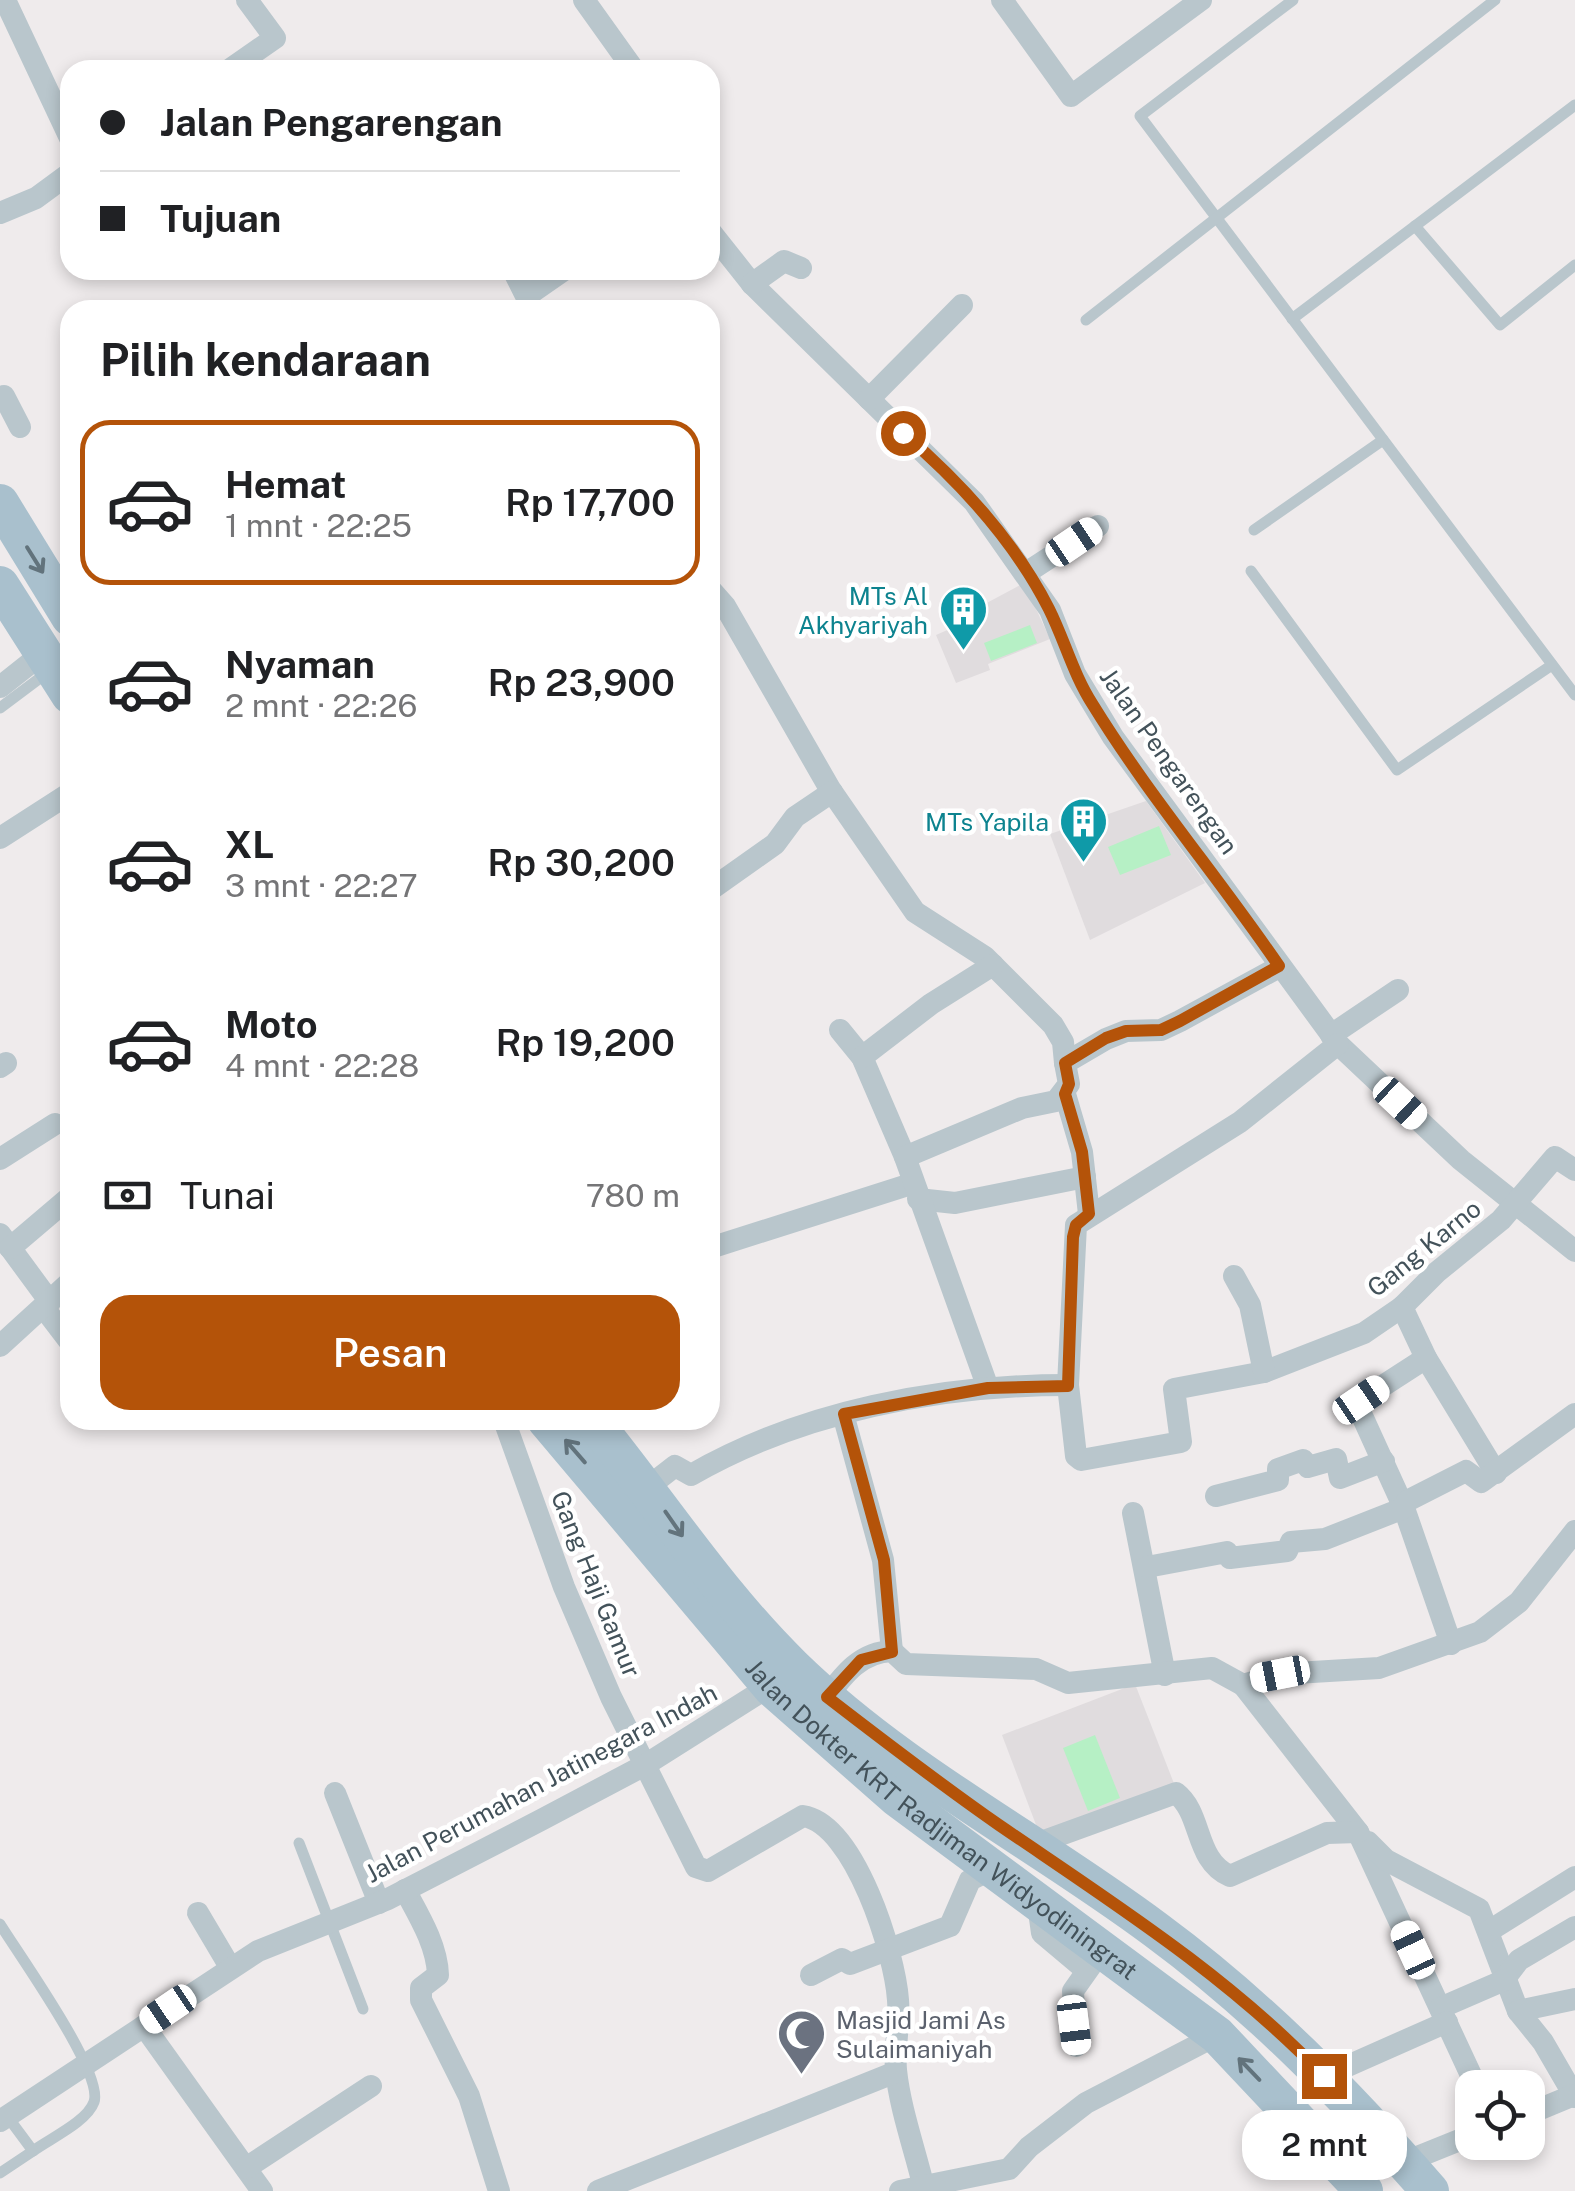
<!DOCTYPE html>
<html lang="id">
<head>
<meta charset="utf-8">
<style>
  body { margin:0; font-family:"Public Sans",sans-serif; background:#f6f6f6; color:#202124; height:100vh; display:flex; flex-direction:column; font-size:38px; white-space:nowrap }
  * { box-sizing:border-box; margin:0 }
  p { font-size:32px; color:#757577 }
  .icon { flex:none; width:55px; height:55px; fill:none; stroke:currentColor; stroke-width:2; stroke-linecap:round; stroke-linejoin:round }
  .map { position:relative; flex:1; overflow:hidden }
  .details { position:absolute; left:60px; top:300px; width:660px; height:1130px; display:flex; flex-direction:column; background:#fff; border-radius:30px; box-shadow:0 5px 15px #0003 }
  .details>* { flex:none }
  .hud { position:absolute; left:60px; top:60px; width:660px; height:220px; border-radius:30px; box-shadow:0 5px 15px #0003; display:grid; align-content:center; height:220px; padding:0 40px; background:#fff }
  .fabs { position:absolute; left:1455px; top:2070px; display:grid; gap:20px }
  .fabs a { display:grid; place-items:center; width:90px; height:90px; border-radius:20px; background:#fff; box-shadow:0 5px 15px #0003; font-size:50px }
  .end { position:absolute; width:45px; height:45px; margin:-22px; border:12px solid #b45309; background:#fff; box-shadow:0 0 0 5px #fff }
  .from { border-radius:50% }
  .bubble { position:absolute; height:70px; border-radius:30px; background:#fff; box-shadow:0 5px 15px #0003; font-size:32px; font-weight:600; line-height:70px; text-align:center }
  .car { position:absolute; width:30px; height:60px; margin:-30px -15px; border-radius:12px; box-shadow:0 0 8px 2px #0007; background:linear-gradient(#fff 24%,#345 0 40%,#fff 0 76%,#345 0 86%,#fff 0) }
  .hud b { display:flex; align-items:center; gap:35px; height:95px; font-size:38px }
  .hud b+b { border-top:2px solid #e0e0e0 }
  .hud i { width:25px; height:25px; background:#202124 }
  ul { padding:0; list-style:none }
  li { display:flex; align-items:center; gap:30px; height:165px; margin:0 20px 15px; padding:0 20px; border:5px solid transparent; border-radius:30px }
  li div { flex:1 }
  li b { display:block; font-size:38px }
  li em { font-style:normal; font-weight:600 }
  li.on { border-color:#b45309 }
  li>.icon { width:90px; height:90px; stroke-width:1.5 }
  h2 { padding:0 40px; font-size:45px; line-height:120px }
  .pay { display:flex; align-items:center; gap:25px; height:110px; padding:0 40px; font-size:38px }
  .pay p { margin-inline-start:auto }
  .button { display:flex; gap:20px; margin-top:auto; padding:20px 40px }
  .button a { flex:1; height:115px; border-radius:30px; background:#b45309; color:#fff; font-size:40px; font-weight:600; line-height:115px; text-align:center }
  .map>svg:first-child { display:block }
  .education { fill:#e0dcde }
  .green { fill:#b6f0c5 }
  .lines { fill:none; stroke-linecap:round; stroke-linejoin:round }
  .service { stroke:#b9c6cc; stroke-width:11 }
  .minor { stroke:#b9c6cc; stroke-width:22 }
  .primary { stroke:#a9c0cd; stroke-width:38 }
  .oneway { stroke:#62737c }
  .route { stroke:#b45309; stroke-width:12 }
  .labels { text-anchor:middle; stroke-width:9; stroke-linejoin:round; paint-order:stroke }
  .culture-label { font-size:25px; fill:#0d838f; stroke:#fff; text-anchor:end }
  .street-label { font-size:25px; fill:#43525a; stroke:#fff }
  .worship-label { font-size:25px; fill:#5b616d; stroke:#fff; text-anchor:start }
</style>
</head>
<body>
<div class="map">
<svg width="1575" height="2191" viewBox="0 0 1575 2191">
  <rect width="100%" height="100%" fill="#efebec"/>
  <g class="education">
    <path d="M 1024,583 L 1050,639 L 988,664 L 990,670 L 956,683 L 936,635 L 970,620 L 968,613 Z"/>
    <path d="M 1146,801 L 1205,883 L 1090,940 L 1050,834 Z"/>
    <path d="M 1135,1684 L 1175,1786 L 1041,1838 L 1002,1735 Z"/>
  </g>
  <g class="green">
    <path d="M 1030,625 L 1037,643 L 991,661 L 984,643 Z"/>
    <path d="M 1159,826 L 1171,855 L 1120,875 L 1108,847 Z"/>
    <path d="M 1095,1735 L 1120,1798 L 1088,1811 L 1063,1748 Z"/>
  </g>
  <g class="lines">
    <g class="service">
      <path d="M 1293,0 L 1140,116 L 1575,695"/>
      <path d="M 1415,226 L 1500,325 L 1575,265"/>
      <path d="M 1292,319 L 1575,105"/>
      <path d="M 1086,320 L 1495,0"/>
      <path d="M 1254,530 L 1383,440"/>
      <path d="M 1251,571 L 1397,770 L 1552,665"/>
      <path d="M 0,708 L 48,672"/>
      <path d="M 299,1843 L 363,2009"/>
      <path d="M 0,1924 C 19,1955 104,2073 94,2102 C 87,2122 49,2139 33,2151"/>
      <path d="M 0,2173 L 33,2151 L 7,2116"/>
    </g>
    <g class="minor">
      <path d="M 5,0 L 70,138"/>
      <path d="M 584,0 L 634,70"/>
      <path d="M 1002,0 L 1071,96 L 1201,0"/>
      <path d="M 229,70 L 275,38 L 247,0"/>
      <path d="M 0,213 L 36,198 L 70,173"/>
      <path d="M 710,231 L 752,284 L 974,502 L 1050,610 L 1075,674 L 1113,737 L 1338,1044 L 1461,1160 L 1575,1251"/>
      <path d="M 513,270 L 533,310"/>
      <path d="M 752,284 L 784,261 L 801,268"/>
      <path d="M 528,295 L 564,270"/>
      <path d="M 0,397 L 4,396 L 20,427"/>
      <path d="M 869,399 L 962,305"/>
      <path d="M 1026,573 L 1098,526"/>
      <path d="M 710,589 L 725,606 L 830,789 L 915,912 L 985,957 L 1053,1025 L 1063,1042 L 1065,1063"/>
      <path d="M 0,687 L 43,653"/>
      <path d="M 0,838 L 70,793"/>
      <path d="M 710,890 L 775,844 L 795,817 L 832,792"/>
      <path d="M 840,1030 L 862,1057 L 905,1157"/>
      <path d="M 1331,1035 L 1398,990"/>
      <path d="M 1338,1044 L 1240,1122 L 1076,1225 L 1068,1385 L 1076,1456 L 1081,1460 L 1181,1442 L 1174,1389 L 1264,1372 L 1364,1333 L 1402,1307 L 1437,1272 L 1501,1220 L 1555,1157 L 1575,1170"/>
      <path d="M 862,1057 L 931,1004 L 993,965"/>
      <path d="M 0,1067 L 6,1063"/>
      <path d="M 1065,1094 L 1082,1152 L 1089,1214"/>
      <path d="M 0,1159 L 55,1124"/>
      <path d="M 918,1199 L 955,1203 L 1085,1177"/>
      <path d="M 0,1234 L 50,1302"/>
      <path d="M 10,1248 L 70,1197"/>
      <path d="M 710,1248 L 911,1184"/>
      <path d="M 1234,1276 L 1250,1305 L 1264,1372"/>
      <path d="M 1402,1307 L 1426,1358 L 1496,1473"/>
      <path d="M 44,1308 L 70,1342"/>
      <path d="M 0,1346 L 70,1282"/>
      <path d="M 1426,1358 L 1361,1400 L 1358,1407 L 1404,1508 L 1451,1644"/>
      <path d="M 988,1388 L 905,1157 L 1022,1108 L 1056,1101 L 1069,1084 L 1065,1063 L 1106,1039 L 1126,1031 L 1161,1030 L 1180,1021 L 1279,967"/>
      <path d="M 843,1414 L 883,1560 L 892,1651"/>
      <path d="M 504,1420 L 564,1587 L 611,1697 L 696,1867 L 708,1871 L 803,1816 C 855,1824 895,1954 898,2000 C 900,2023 894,2047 896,2070 C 900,2108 914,2147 923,2184"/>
      <path d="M 648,1487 L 675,1466 L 691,1475 C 802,1411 940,1385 1068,1385"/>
      <path d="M 1216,1496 L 1278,1480 L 1278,1469 L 1303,1460 L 1308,1467 L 1336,1459 L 1340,1478 L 1384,1461"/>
      <path d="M 1133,1513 L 1165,1675"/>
      <path d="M 1147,1567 L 1227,1552 L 1230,1558 L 1287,1551 L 1291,1542 L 1325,1539 L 1404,1508 L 1407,1501 L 1466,1471 L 1481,1482 L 1575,1414"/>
      <path d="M 1243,1685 L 1358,1832 L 1477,2088"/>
      <path d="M 827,1697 C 844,1674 861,1652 892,1651 L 906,1664 L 1036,1669 L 1068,1683 L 1212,1668 L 1243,1685 L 1279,1674 L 1379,1668 L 1480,1632 L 1519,1602 L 1575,1531"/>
      <path d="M 335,1793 L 379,1903"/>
      <path d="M 1368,1842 L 1386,1860 L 1479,1909 L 1518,2011"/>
      <path d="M 1030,1846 L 1176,1793 C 1203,1814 1194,1860 1230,1876 L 1327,1833 L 1358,1832"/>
      <path d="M 405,1890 C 419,1916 437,1945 438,1975 L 421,1988 L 421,2000 L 469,2096 L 499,2191"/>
      <path d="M 1038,1904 L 1042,1933 L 1086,1970"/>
      <path d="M 198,1913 L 230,1967"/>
      <path d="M 1489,1931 L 1575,1877"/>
      <path d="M 811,1975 L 842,1959 L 850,1964 L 950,1926 L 970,1880 L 990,1870"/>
      <path d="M 1506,1977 L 1519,1960 L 1575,1927"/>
      <path d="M 1575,1999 L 1518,2011 L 1543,2042 L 1575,2097"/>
      <path d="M 1440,2008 L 1507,1979"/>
      <path d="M 144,2026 L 262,2191"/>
      <path d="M 1076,2046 L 1073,1991 L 1102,1950"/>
      <path d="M 1325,2076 L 1447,2022"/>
      <path d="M 1528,2114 L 1574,2095"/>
      <path d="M 0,2121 L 258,1951 L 388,1899 L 541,1820 L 645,1765 L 778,1681"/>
      <path d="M 1405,2162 L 1472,2135"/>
      <path d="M 246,2168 L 371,2086"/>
      <path d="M 598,2191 L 896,2072"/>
      <path d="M 900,2191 L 1009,2169 L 1029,2147 L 1086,2103 L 1217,2035"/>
    </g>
    <g class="primary">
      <path d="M 0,503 L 70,617"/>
      <path d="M 0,585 L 70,695"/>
      <path id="s1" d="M 546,1420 L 772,1688 L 897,1798 L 1217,2035 L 1364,2191"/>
      <path d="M 592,1420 C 659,1502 717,1593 793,1667 C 901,1772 1037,1841 1156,1930 C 1259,2006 1346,2095 1430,2191"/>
    </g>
  </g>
  <defs><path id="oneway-shaft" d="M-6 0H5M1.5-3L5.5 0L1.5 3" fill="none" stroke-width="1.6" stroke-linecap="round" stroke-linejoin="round" transform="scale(2.5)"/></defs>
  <g class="oneway">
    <use href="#oneway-shaft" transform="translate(35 560) rotate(58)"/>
    <use href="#oneway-shaft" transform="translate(575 1451) rotate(-131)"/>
    <use href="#oneway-shaft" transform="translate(674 1524) rotate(55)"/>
    <use href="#oneway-shaft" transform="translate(1249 2069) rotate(-134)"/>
  </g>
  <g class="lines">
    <path class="route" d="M 903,433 C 959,481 1015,542 1049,609 C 1065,641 1073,674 1093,705 C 1149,796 1219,878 1279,966 L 1180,1021 L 1161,1030 L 1126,1031 L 1106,1038 L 1065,1063 L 1069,1084 L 1065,1094 L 1082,1152 L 1089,1214 L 1076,1225 L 1073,1237 L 1068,1386 L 988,1388 L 844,1414 L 884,1560 L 892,1652 L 861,1660 L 827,1697 C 884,1741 940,1784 999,1825 C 1113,1903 1227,1975 1324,2076"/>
  </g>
  <defs>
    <symbol id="building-pin" viewBox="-11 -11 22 30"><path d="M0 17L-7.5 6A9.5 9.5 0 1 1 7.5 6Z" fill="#0f9aa8" stroke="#fff"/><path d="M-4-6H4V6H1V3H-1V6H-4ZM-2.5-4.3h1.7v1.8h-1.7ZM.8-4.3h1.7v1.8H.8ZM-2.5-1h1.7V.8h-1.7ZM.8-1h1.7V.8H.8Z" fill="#fff"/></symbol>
    <symbol id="mosque-pin" viewBox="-11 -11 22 30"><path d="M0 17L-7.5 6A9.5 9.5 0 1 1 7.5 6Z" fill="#6b7280" stroke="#fff"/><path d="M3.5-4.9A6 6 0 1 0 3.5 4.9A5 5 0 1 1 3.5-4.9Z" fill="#fff"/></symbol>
  </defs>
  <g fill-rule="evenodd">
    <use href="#building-pin" x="936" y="582" width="55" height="75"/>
    <use href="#building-pin" x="1056" y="794" width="55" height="75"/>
    <use href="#mosque-pin" x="774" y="2006" width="55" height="75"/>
  </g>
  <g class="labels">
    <g class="culture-label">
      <text x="928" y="605">MTs Al<tspan x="928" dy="29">Akhyariyah</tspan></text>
      <text x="1049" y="831">MTs Yapila</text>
    </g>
    <g class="street-label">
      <text transform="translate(1169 761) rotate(55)" y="9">Jalan Pengarengan</text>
      <text transform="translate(1424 1248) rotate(-39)" y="9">Gang Karno</text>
      <text transform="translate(596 1584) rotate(68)" y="9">Gang Haji Gamur</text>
      <text transform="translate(541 1783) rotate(-28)" y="9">Jalan Perumahan Jatinegara Indah</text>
      <text dy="9" stroke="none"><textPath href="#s1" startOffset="565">Jalan Dokter KRT Radjiman Widyodiningrat</textPath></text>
    </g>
    <g class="worship-label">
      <text x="836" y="2029">Masjid Jami As<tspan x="836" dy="29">Sulaimaniyah</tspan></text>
    </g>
  </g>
</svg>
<div class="fabs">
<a><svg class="icon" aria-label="locate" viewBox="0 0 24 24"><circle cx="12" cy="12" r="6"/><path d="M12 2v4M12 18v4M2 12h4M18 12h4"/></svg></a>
</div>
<i class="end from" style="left:903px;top:433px"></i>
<i class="end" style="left:1324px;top:2076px"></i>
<div class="bubble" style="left:1242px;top:2110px;width:165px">2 mnt</div>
<i class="car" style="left:1074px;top:542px;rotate:56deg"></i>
<i class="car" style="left:1400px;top:1103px;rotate:133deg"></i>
<i class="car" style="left:1361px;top:1400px;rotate:56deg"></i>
<i class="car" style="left:1280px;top:1674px;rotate:259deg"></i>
<i class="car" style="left:1413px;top:1950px;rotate:335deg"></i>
<i class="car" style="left:168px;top:2009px;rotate:236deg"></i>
<i class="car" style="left:1074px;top:2025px;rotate:173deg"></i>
<div class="hud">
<b><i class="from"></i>Jalan Pengarengan</b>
<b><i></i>Tujuan</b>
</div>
<section class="details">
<h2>Pilih kendaraan</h2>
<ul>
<li class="on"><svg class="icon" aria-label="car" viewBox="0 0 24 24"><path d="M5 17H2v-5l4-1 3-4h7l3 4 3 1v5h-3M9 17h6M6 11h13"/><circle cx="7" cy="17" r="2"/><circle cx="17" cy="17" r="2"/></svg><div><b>Hemat</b><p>1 mnt · 22:25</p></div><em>Rp 17,700</em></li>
<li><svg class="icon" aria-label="car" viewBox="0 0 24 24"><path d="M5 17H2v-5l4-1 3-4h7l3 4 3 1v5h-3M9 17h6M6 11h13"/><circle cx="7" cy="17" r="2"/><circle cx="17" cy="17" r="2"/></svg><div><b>Nyaman</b><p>2 mnt · 22:26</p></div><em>Rp 23,900</em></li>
<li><svg class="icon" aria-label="car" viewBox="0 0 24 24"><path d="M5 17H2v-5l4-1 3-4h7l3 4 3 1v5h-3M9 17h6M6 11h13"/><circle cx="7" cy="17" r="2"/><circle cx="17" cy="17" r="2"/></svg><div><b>XL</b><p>3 mnt · 22:27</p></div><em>Rp 30,200</em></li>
<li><svg class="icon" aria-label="car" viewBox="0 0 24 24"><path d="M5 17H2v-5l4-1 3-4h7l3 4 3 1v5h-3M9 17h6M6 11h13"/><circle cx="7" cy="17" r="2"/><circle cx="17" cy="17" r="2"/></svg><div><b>Moto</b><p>4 mnt · 22:28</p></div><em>Rp 19,200</em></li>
</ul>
<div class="pay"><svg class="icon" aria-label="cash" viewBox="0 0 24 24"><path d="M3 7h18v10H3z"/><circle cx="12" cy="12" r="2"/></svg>Tunai<p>780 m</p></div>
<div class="button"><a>Pesan</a></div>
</section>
</div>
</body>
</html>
